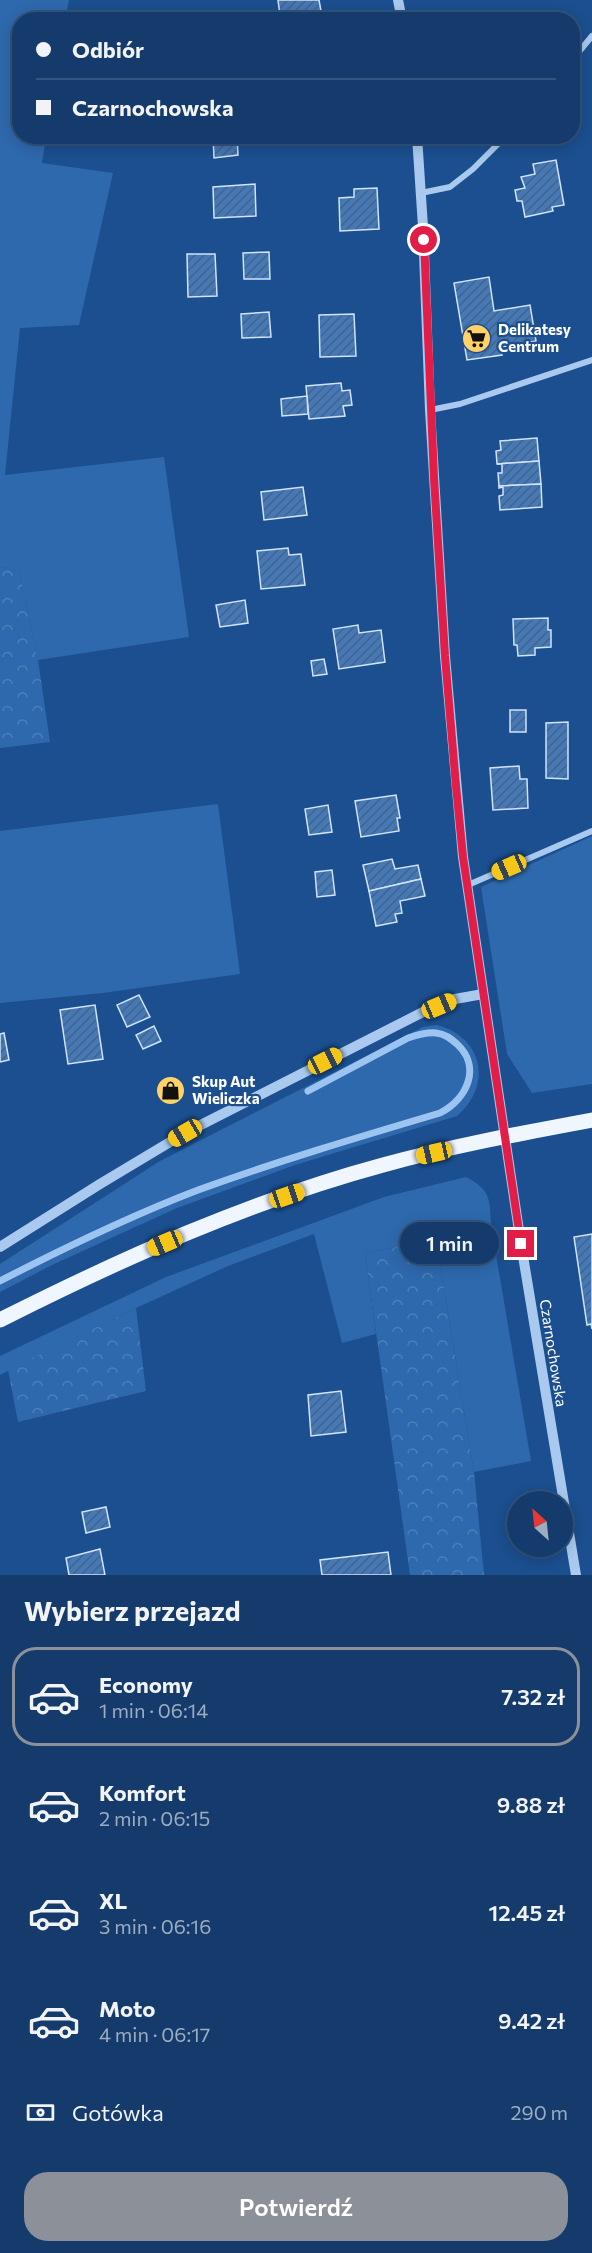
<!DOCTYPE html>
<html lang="pl">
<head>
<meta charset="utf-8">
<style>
  body { margin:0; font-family:Commissioner,sans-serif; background:#214673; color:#f1f3f6; height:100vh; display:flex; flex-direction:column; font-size:22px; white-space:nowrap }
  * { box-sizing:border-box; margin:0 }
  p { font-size:20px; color:#9dadc1 }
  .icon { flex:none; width:33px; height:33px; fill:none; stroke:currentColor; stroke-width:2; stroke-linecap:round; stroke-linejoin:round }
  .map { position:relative; height:1575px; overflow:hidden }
  .details { display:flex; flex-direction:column; background:#143b6b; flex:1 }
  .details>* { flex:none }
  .top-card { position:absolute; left:12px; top:12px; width:568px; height:132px; border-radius:24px; box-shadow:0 3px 15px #0003,0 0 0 2px #33557e; display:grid; align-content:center; height:132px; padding:0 24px; background:#143b6b }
  .needle { width:39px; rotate:333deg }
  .buttons { position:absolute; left:507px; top:1491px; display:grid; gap:12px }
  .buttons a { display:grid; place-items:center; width:66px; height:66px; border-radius:50%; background:#143b6b; box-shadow:0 3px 15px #0003,0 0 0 2px #33557e; font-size:30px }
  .end { position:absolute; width:27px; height:27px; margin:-14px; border:8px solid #e11d48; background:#fff; box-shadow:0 0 0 3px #fff }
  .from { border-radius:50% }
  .bubble { position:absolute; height:42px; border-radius:21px; background:#143b6b; box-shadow:0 3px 15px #0003,0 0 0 2px #33557e; font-size:20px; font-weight:600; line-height:42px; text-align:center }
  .car { position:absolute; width:18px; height:36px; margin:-18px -9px; border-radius:8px; box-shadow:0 0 4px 2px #0007; background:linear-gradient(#f5c518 24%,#345 0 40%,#f5c518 0 76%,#345 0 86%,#f5c518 0) }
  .top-card b { display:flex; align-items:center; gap:21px; height:57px; font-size:22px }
  .top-card b+b { border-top:2px solid #33557e }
  .top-card i { width:15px; height:15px; background:#f1f3f6 }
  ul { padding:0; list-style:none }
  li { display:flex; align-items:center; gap:18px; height:99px; margin:0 12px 9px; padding:0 12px; border:3px solid transparent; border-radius:24px }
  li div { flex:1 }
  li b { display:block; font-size:22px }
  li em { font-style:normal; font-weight:600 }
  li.selected { border-color:#8c9099 }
  li>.icon { width:54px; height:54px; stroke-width:1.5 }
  h2 { padding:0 24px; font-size:27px; line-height:72px }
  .pay { display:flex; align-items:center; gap:15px; height:66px; padding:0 24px; font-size:22px }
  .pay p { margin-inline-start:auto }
  .cta { display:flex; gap:12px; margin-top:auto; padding:12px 24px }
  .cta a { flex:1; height:69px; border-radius:24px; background:#8c9099; color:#fff; font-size:24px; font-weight:600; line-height:69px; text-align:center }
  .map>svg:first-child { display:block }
  .grass { fill:#2e69ad }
  .forest { fill:url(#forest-crowns) }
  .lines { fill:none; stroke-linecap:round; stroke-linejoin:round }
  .stream { stroke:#9cc4f0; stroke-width:7 }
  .building { fill:url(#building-hatch); stroke:#cfe3fa; stroke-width:1.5 }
  .minor { stroke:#a9c9ee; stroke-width:6 }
  .tertiary { stroke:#a9c9ee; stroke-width:10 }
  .primary { stroke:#f0f6ff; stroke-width:15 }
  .route { stroke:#e11d48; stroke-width:8 }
  .labels { text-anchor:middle; stroke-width:4.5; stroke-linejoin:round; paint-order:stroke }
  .poi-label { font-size:15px; font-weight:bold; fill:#fff; stroke:#1b4f8f; text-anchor:start }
  .street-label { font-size:15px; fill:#fff; stroke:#1b4f8f }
</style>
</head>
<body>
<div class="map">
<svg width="592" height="1575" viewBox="0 0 592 1575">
  <defs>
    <pattern id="forest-crowns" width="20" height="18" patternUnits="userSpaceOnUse" patternTransform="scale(1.5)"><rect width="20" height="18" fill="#2e69ad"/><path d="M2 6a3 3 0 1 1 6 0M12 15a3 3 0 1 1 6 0" fill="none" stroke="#4d80b9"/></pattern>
    <pattern id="building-hatch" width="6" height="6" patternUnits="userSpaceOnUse" patternTransform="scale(1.5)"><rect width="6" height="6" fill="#4478b7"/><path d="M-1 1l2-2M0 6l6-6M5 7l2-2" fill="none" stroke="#486282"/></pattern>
  </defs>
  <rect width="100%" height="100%" fill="#1b4f8f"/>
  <g class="grass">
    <path d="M 0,0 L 69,0 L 65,19 L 20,20 L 20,136 L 46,137 L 42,163 L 113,173 L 79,325 L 20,328 L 5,475 L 164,457 L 189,637 L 38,660 L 18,567 L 0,568 Z"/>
    <path d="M 218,804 L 240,974 L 103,993 L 0,1003 L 0,831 Z"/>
    <path d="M 592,836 L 592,1084 L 532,1093 L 507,1054 L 481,887 Z"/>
    <path d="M 437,1025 C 483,1037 493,1085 457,1116 L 295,1165 L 177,1208 L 52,1265 L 0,1292 L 0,1264 L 160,1161 L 423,1027 Z"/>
    <path d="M 466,1177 C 491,1190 490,1200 491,1225 L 531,1461 L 474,1472 L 436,1239 L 365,1253 L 376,1334 L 342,1343 L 314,1234 L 228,1266 L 136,1308 L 0,1375 L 0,1356 L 166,1277 L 384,1197 Z"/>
  </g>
  <g class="forest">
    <path d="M 18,566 L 38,660 L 50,742 L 0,748 L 0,568 Z"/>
    <path d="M 436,1239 L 474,1472 L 484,1575 L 410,1575 L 365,1253 Z"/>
    <path d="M 136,1308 L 146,1391 L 18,1422 L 8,1370 Z"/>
  </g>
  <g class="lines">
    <path class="stream" d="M 0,1281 C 64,1248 130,1216 198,1190 C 278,1161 359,1137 440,1113 C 467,1099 482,1067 457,1044 C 450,1038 445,1034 436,1033 C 427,1032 417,1035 408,1038 L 308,1091"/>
  </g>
  <g class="building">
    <path d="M 278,0 L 319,0 L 321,11 L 316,12 L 317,20 L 288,20 L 288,15 L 280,16 Z"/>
    <path d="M 213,136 L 237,136 L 238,155 L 214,158 Z"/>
    <path d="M 556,160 L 564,205 L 552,207 L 553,211 L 525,217 L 522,201 L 517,201 L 515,190 L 525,188 L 521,177 L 535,174 L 533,164 Z"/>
    <path d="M 255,184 L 256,216 L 214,218 L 213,187 Z"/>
    <path d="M 377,188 L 379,229 L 340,231 L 339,198 L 354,197 L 354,189 Z"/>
    <path d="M 269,252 L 270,279 L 244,279 L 243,253 Z"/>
    <path d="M 187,254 L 215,254 L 217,296 L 188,297 Z"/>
    <path d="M 489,277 L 494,311 L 530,305 L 536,341 L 501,347 L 502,355 L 467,360 L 454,283 Z"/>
    <path d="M 269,312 L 271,337 L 242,338 L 241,314 Z"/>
    <path d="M 354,314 L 356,356 L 320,357 L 319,315 Z"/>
    <path d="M 341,383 L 342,391 L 350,390 L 352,405 L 343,406 L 345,416 L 309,419 L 306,386 Z"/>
    <path d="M 307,396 L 308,414 L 282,416 L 281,399 Z"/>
    <path d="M 537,438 L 539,461 L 497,464 L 496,451 L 501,450 L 500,441 Z"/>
    <path d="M 539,461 L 541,484 L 499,486 L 498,473 L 502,473 L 502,464 L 497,464 Z"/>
    <path d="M 541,484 L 542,507 L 500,510 L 499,496 L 503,495 L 503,487 L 499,488 L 499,486 Z"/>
    <path d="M 303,487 L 307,515 L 264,520 L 261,492 Z"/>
    <path d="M 288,548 L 289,555 L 301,554 L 305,585 L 261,589 L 257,551 Z"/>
    <path d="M 245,600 L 248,623 L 220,627 L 216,605 Z"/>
    <path d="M 548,618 L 548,630 L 551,630 L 551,647 L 535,648 L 535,655 L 518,656 L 517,645 L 514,645 L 513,619 Z"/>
    <path d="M 358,625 L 359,633 L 381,630 L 385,662 L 339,669 L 333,629 Z"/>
    <path d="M 324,659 L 327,674 L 313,676 L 311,661 Z"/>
    <rect x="510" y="710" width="16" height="22"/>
    <path d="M 568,722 L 568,779 L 546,778 L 546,723 Z"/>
    <path d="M 519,766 L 520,779 L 527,779 L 528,808 L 493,810 L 490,768 Z"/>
    <path d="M 396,795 L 400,818 L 397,818 L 399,831 L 361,837 L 355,801 Z"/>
    <path d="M 328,805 L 332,832 L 309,835 L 305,809 Z"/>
    <path d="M 392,859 L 395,869 L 418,865 L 421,879 L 369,891 L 363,865 Z"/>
    <path d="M 332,870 L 335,895 L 317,897 L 315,872 Z"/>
    <path d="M 421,879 L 425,896 L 400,901 L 402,913 L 395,914 L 397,922 L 376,926 L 369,891 Z"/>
    <path d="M 139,995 L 150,1017 L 127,1027 L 117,1005 Z"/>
    <path d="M 95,1005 L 103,1059 L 68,1064 L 60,1010 Z"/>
    <path d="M 154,1026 L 161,1041 L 143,1049 L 136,1035 Z"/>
    <path d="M 4,1033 L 9,1060 L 0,1062 L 0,1034 Z"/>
    <path d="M 592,1234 L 592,1329 L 591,1324 L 587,1325 L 574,1237 Z"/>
    <path d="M 341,1391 L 346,1432 L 311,1436 L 308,1395 Z"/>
    <path d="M 106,1507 L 110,1527 L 86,1533 L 82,1512 Z"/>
    <path d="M 100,1549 L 105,1575 L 69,1575 L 66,1558 Z"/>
    <path d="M 388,1552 L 391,1575 L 322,1575 L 320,1560 Z"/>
  </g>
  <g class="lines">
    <g class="minor">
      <path d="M 573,59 L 592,36"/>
      <path d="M 421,193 L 450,187 L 473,169 L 506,136"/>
      <path d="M 430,410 L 460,404 L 592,360"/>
      <path d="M 468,885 L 592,831"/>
    </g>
    <g class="tertiary">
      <path d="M 398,0 L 402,20"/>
      <path d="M 417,136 L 423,227 L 430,410 L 445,656 L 463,857 L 521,1244 L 576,1575"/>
      <path d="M 0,1247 L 100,1184 L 185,1133 L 423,1012 L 455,999 L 483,994"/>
    </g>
    <path class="primary" d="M 0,1320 C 123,1258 250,1201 383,1165 C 452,1146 522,1133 592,1120"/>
  </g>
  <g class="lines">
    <path class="route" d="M 424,240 L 434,478 L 445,656 L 456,786 L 463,857 L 521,1244"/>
  </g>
  <defs>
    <symbol id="supermarket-disc" viewBox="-11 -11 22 22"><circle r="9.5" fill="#ffd166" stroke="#1b4f8f"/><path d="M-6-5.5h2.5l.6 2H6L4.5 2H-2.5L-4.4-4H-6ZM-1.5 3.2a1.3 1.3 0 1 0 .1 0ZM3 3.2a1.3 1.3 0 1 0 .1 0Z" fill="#111"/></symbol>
    <symbol id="shop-disc" viewBox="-11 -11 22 22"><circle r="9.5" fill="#ffd166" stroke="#1b4f8f"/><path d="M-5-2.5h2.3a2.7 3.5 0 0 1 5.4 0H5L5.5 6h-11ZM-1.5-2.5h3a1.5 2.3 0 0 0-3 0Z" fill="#111"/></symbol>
  </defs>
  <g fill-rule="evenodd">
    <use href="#supermarket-disc" x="460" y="322" width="33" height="33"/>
    <use href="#shop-disc" x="154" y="1074" width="33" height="33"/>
  </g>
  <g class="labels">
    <g class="poi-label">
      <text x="498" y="335">Delikatesy<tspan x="498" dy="17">Centrum</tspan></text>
      <text x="192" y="1087">Skup Aut<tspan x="192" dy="17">Wieliczka</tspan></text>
    </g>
    <g class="street-label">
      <text transform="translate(553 1353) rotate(81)" y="5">Czarnochowska</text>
    </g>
  </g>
</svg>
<div class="buttons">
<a><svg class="needle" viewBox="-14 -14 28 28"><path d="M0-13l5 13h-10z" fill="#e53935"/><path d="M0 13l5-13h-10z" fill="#9dadc1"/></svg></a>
</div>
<i class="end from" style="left:424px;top:240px"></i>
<i class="end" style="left:521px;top:1244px"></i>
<div class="bubble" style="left:400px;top:1222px;width:99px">1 min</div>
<i class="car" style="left:509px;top:867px;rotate:246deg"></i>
<i class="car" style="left:439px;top:1006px;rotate:67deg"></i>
<i class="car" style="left:325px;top:1061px;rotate:63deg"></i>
<i class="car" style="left:185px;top:1133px;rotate:240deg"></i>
<i class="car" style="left:434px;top:1153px;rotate:257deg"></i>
<i class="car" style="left:287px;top:1196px;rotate:71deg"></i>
<i class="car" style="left:165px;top:1243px;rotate:247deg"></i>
<div class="top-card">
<b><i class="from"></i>Odbiór</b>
<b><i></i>Czarnochowska</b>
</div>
</div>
<section class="details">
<h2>Wybierz przejazd</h2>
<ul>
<li class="selected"><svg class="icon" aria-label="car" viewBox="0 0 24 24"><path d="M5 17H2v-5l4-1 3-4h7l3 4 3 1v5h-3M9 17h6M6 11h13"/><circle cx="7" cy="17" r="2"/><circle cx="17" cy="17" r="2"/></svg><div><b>Economy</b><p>1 min · 06:14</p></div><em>7.32 zł</em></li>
<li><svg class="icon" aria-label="car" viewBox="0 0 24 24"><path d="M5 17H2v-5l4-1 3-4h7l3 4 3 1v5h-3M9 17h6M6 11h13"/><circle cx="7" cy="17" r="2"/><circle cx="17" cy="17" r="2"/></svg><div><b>Komfort</b><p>2 min · 06:15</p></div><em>9.88 zł</em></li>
<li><svg class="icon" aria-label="car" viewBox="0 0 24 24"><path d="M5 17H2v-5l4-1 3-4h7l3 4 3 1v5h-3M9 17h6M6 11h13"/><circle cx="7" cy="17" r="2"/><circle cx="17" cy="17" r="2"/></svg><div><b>XL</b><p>3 min · 06:16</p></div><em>12.45 zł</em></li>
<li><svg class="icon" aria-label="car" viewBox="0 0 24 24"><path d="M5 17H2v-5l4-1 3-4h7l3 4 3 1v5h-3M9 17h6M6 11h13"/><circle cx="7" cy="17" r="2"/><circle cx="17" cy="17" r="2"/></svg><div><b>Moto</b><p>4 min · 06:17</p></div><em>9.42 zł</em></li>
</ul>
<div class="pay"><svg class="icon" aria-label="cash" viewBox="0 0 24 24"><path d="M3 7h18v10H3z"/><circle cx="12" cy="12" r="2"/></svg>Gotówka<p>290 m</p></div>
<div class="cta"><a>Potwierdź</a></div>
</section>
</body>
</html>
